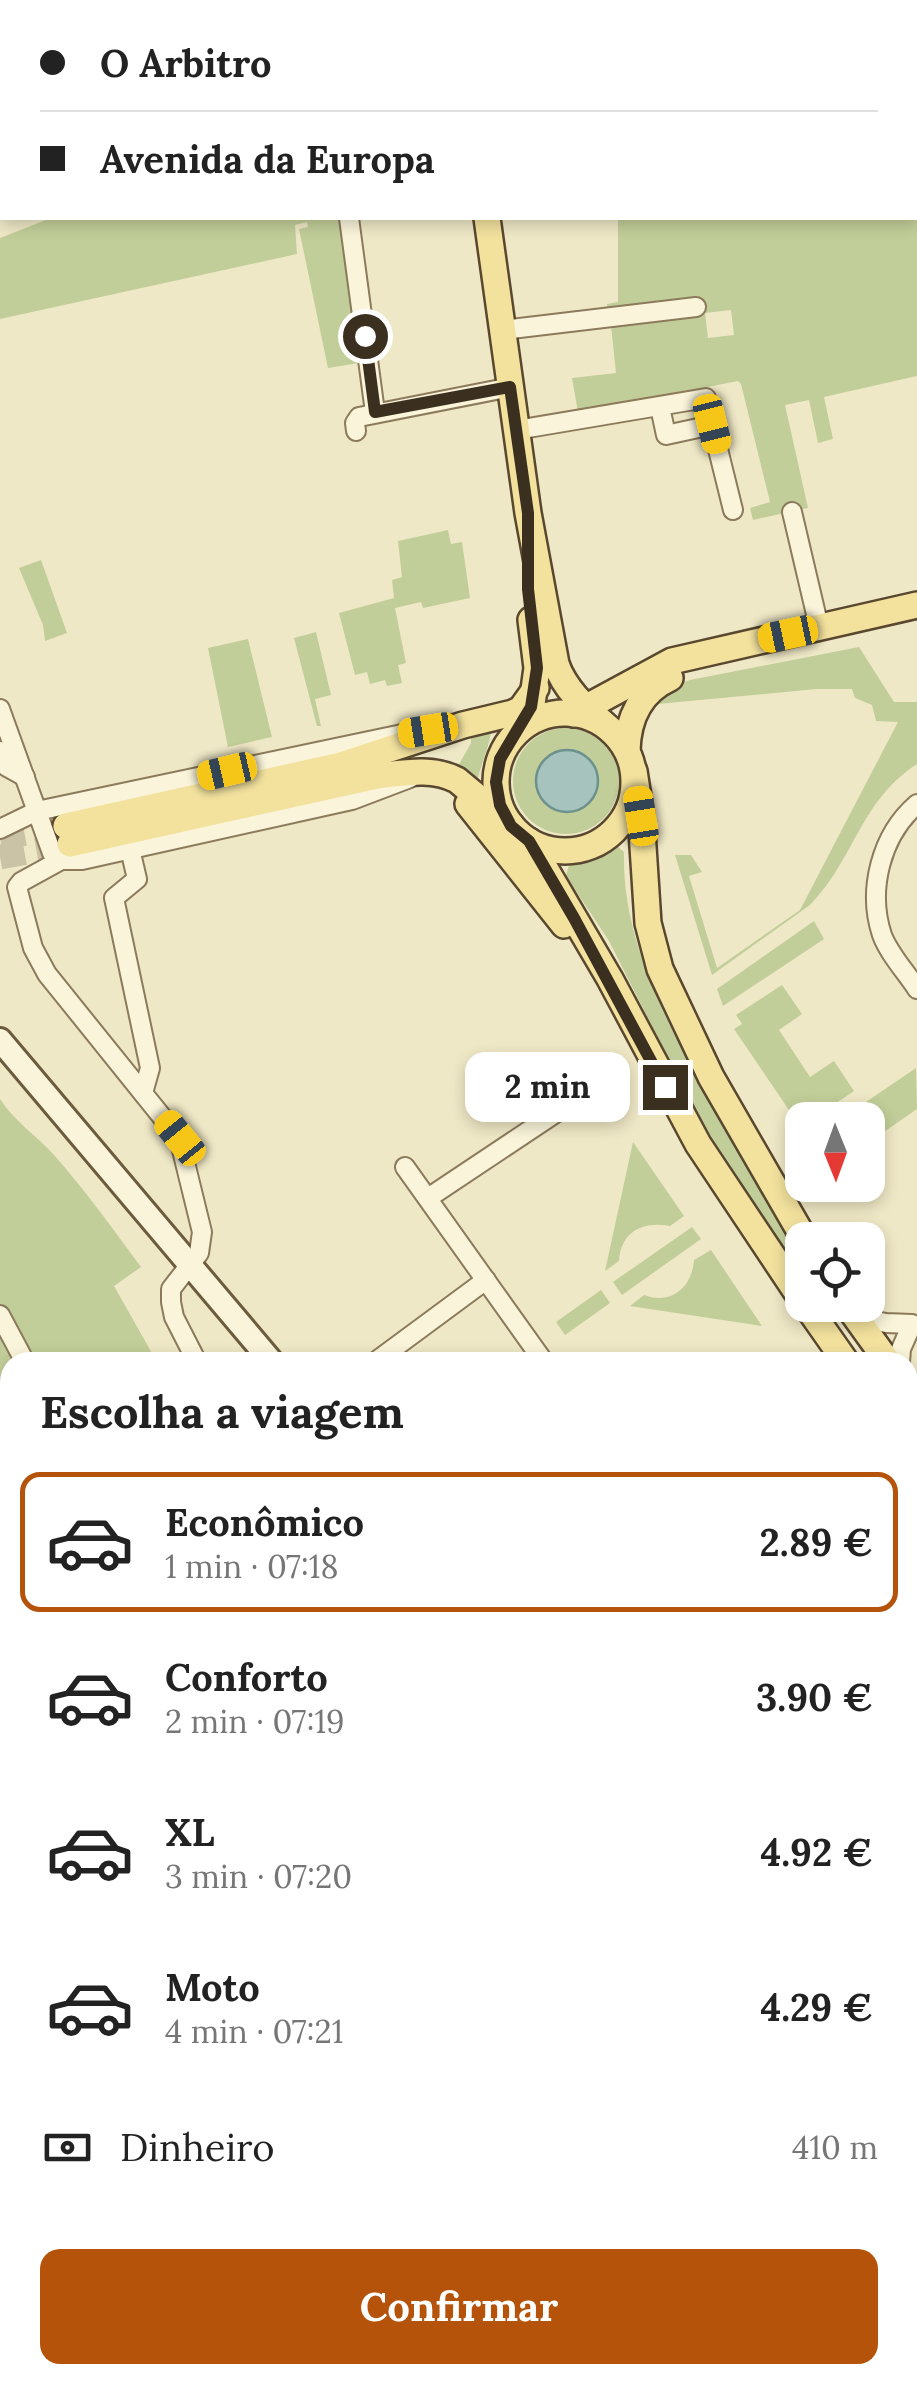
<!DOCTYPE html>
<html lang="pt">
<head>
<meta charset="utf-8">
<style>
  body { margin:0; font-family:Lora,serif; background:#f6f6f6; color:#222; height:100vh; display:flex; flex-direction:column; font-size:38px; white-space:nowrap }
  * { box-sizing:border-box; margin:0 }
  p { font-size:32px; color:#767676 }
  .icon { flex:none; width:55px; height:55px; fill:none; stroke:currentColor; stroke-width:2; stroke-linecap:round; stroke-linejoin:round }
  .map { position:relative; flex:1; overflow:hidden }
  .details { position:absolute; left:0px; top:1352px; width:918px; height:1032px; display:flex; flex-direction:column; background:#fff; border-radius:30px 30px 0 0; box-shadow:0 5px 15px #0003 }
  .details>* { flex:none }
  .banner { position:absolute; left:0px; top:0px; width:918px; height:220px; box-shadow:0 5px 15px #0003; display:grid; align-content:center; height:220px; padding:0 40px; background:#fff }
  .needle { width:65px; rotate:179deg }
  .buttons { position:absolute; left:785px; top:1102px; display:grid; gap:20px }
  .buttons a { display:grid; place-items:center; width:100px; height:100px; border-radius:20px; background:#fff; box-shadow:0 5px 15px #0003; font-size:50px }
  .end { position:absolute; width:45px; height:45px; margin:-22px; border:12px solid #3b301f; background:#fff; box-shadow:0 0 0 5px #fff }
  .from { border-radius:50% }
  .bubble { position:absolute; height:70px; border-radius:20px; background:#fff; box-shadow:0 5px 15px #0003; font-size:32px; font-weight:800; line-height:70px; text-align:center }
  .car { position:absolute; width:30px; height:60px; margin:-30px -15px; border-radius:12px; box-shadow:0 0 8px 2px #0007; background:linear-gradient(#f5c518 24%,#345 0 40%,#f5c518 0 76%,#345 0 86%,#f5c518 0) }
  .banner b { display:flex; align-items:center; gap:35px; height:95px; font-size:38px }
  .banner b+b { border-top:2px solid #e0e0e0 }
  .banner i { width:25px; height:25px; background:#222 }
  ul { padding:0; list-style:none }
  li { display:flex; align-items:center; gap:30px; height:140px; margin:0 20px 15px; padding:0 20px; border:5px solid transparent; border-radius:20px }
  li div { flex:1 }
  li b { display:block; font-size:38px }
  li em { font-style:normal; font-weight:800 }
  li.current { border-color:#b45309 }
  li>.icon { width:90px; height:90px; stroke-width:1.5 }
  h2 { padding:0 40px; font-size:45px; line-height:120px }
  .pay { display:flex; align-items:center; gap:25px; height:110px; padding:0 40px; font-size:38px }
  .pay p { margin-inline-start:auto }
  .action { display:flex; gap:20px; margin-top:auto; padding:20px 40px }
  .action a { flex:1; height:115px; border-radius:20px; background:#b45309; color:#fff; font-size:40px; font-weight:800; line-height:115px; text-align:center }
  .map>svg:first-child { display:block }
  .green { fill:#c2ce99; fill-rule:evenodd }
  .water { fill:#a7c3be; stroke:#6d928d; stroke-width:2.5 }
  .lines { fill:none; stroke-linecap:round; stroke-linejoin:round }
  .primary-tunnel { stroke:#cbc3a5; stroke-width:25; stroke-dasharray:25 12; stroke-linecap:butt }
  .street-casing { stroke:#8b7a5b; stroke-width:22 }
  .secondary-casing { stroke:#6d5b3e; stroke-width:28 }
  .primary-casing { stroke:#59482f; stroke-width:30 }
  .street { stroke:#faf4da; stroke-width:18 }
  .secondary { stroke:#faf4da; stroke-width:22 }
  .primary { stroke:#f3e29e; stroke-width:25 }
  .route { stroke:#3b301f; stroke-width:12 }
</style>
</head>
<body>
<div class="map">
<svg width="917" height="2383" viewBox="0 0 917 2383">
  <rect width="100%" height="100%" fill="#efe8c6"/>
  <g class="green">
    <path d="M 917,80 L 917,376 L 824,397 L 833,439 L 818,443 L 809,400 L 785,405 L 808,508 L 753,520 L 750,508 L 770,502 L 741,384 L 738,381 L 578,412 L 572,378 L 616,373 L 611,325 L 702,314 L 701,302 L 608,311 L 607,304 L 618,302 L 618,218 L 915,218 ZM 731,310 L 734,335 L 708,338 L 705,313 Z"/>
    <path d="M 51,218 L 340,218 L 359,363 L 328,368 L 299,229 L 308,227 L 307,222 L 295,225 L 297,254 L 0,319 L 0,238 Z"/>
    <path d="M 448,530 L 451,544 L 462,542 L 470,598 L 423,608 L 421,602 L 395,608 L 406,663 L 398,665 L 402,683 L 387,686 L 385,680 L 370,684 L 367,672 L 355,675 L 339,613 L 394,598 L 392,580 L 402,577 L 398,541 Z"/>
    <path d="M 41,560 L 67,633 L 45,641 L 43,625 L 19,568 Z"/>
    <path d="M 316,632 L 331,695 L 315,699 L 321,726 L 317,726 L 294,638 Z"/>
    <path d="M 248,639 L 272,737 L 228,747 L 208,648 Z"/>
    <path d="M 859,647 L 894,702 L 917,702 L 917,764 C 860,801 855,859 810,905 L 712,975 L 675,855 L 691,855 L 702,872 L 689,876 L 717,968 L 800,910 L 898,722 L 876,721 L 872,705 L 855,698 L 852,689 L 817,689 L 658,704 L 676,685 L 690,680 Z"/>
    <circle cx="566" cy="781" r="53"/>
    <path d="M 487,730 L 491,732 C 489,747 481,764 477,782 L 457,768 L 471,743 L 471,733 Z"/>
    <path d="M 617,846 L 624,852 C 622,933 659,1006 696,1076 C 729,1138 764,1197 802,1255 L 802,1273 L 703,1127 L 609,941 L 566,876 L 569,865 L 596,859 Z"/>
    <path d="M 814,921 L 824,939 L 723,1006 L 717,989 Z"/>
    <path d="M 782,985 L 802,1014 L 779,1030 L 810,1077 L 834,1061 L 854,1091 L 811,1120 L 806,1120 L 802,1114 L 795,1119 L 734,1029 L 742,1024 L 736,1015 Z"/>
    <path d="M 916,1068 L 917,1109 L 868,1143 L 868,1125 L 874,1120 L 863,1104 Z"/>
    <path d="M 0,1099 C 15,1122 36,1135 54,1155 C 85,1190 113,1229 141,1267 L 114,1286 L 157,1362 L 10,1362 L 10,2375 L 232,2375 L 231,2383 L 0,2383 Z"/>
    <path d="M 633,1142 L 684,1216 L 670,1226 C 642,1221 621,1232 619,1261 L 605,1271 Z"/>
    <path d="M 692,1227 L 701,1239 L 622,1295 L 613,1282 Z"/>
    <path d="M 711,1250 L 762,1326 L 630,1306 L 644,1295 C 671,1305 692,1288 694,1260 Z"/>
    <path d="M 601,1290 L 610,1303 L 565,1335 L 556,1322 Z"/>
    <path d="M 908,1893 L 917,1898 L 917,1984 L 908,1994 Z"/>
    <path d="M 280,2375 L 712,2375 L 719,2383 L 280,2383 Z"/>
  </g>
  <g class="water">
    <circle cx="567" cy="781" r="31"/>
    <path d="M 0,1546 L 10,1554 L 10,1716 L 0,1707 Z"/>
  </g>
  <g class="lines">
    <g class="primary-tunnel">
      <path d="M 0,838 L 66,826"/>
      <path d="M 0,857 L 70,844"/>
    </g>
    <defs>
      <g id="street">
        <path d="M 51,2 L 55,0"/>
        <path d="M 0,29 L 2,32"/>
        <path d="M 349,218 L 375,412"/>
        <path d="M 503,330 L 696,307"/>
        <path d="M 712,425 L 733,510"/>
        <path d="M 516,430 L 706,398 L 712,425 L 666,435 L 660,407"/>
        <path d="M 356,431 L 355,423 L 359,417 L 511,387"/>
        <path d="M 792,512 L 819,627"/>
        <path d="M 0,709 L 52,853 L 61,860 L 82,860 L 352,800 L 410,778"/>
        <path d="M 0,751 L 7,767 L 25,777"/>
        <path d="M 917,804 C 881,835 867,890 882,935 C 889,954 906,972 917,989"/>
        <path d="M 0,829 L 37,811 L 407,733"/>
        <path d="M 130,849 L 137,879 L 114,898 L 150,1068 L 143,1093"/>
        <path d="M 61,860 L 21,882 L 17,887 L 33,948 L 47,974 L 179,1138 L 202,1232 L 199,1253 L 171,1289 L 171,1302 L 174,1317 L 197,1362"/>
        <path d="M 405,1167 L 544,1362"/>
        <path d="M 428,1198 L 563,1108"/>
        <path d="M 0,1315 L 25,1362"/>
        <path d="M 855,1317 L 886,1323 L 912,1324 L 901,1349 L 900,1362"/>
        <path d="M 375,1362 L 486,1280"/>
        <path d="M 908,1779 L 917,1774"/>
        <path d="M 0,1833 L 10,1845"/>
        <path d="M 0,1953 L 10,1955"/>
        <path d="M 0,2172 L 10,2154"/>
        <path d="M 271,2375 L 271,2383"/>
      </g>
      <g id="secondary">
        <path d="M 0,1040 L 272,1362"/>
        <path d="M 908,2124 L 917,2135"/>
      </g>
      <g id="primary">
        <path d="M 450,0 L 451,2"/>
        <path d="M 487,218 L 528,513 L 556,664 C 566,693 591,712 613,732"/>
        <path d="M 531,620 L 537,668 L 532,704"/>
        <circle cx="565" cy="782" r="69"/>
        <path d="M 574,714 L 672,661 L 917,605"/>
        <path d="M 627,750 C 628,718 641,691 670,678"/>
        <path d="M 634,771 L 641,816 L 648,923 L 660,969 L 711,1077 L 805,1240"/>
        <path d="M 468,804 L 564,925"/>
        <path d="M 66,826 L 341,765 L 463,725 L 513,713 L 521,709 L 536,688"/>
        <path d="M 529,841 L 610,979 L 698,1144 L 802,1300"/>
        <path d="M 70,844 L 377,776 C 404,773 432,767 457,780 L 511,825"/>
        <path d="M 806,1305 L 846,1362"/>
        <path d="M 847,1305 L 888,1362"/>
        <path d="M 908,1390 L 917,1404"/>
        <path d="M 908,1452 L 917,1466"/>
      </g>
    </defs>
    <use href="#street" class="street-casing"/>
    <use href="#secondary" class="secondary-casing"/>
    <use href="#primary" class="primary-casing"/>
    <use href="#street" class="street"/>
    <use href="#secondary" class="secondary"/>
    <use href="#primary" class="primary"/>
  </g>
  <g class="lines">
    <path class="route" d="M 365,336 L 375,412 L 510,387 L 528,513 L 528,589 L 537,668 L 531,707 L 500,759 L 496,782 L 500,805 L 511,826 L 529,841 L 574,918 L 665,1087"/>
  </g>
</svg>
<div class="buttons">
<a><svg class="needle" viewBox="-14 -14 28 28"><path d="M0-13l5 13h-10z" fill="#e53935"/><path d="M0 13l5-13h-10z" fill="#767676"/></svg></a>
<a><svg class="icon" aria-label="locate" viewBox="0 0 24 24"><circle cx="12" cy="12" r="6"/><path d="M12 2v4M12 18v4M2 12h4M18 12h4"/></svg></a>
</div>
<i class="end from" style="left:365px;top:336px"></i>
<i class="end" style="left:665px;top:1087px"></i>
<div class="bubble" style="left:465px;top:1052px;width:165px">2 min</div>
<i class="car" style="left:712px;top:424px;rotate:166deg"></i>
<i class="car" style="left:788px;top:634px;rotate:258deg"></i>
<i class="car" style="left:428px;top:730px;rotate:261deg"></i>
<i class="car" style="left:227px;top:771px;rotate:257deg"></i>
<i class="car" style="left:641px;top:816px;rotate:351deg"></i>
<i class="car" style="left:180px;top:1138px;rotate:321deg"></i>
<div class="banner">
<b><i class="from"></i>O Arbitro</b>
<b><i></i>Avenida da Europa</b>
</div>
<section class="details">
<h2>Escolha a viagem</h2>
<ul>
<li class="current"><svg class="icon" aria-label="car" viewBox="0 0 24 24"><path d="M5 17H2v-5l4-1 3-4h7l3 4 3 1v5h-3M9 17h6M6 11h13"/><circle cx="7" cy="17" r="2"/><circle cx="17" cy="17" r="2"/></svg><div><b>Econômico</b><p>1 min · 07:18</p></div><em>2.89 €</em></li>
<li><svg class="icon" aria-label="car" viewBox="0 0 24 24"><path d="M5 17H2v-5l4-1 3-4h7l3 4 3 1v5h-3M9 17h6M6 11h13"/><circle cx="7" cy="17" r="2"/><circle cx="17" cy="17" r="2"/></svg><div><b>Conforto</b><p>2 min · 07:19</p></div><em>3.90 €</em></li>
<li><svg class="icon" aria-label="car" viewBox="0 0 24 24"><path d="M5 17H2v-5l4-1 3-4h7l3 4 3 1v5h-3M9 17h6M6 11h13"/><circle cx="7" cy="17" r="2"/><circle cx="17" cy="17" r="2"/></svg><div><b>XL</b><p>3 min · 07:20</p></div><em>4.92 €</em></li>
<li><svg class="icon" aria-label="car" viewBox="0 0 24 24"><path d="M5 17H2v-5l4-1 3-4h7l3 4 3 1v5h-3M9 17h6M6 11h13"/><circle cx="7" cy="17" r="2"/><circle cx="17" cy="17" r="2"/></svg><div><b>Moto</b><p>4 min · 07:21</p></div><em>4.29 €</em></li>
</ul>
<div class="pay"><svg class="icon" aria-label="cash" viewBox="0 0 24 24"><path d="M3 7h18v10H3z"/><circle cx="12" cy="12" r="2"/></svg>Dinheiro<p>410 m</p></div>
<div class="action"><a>Confirmar</a></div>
</section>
</div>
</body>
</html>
